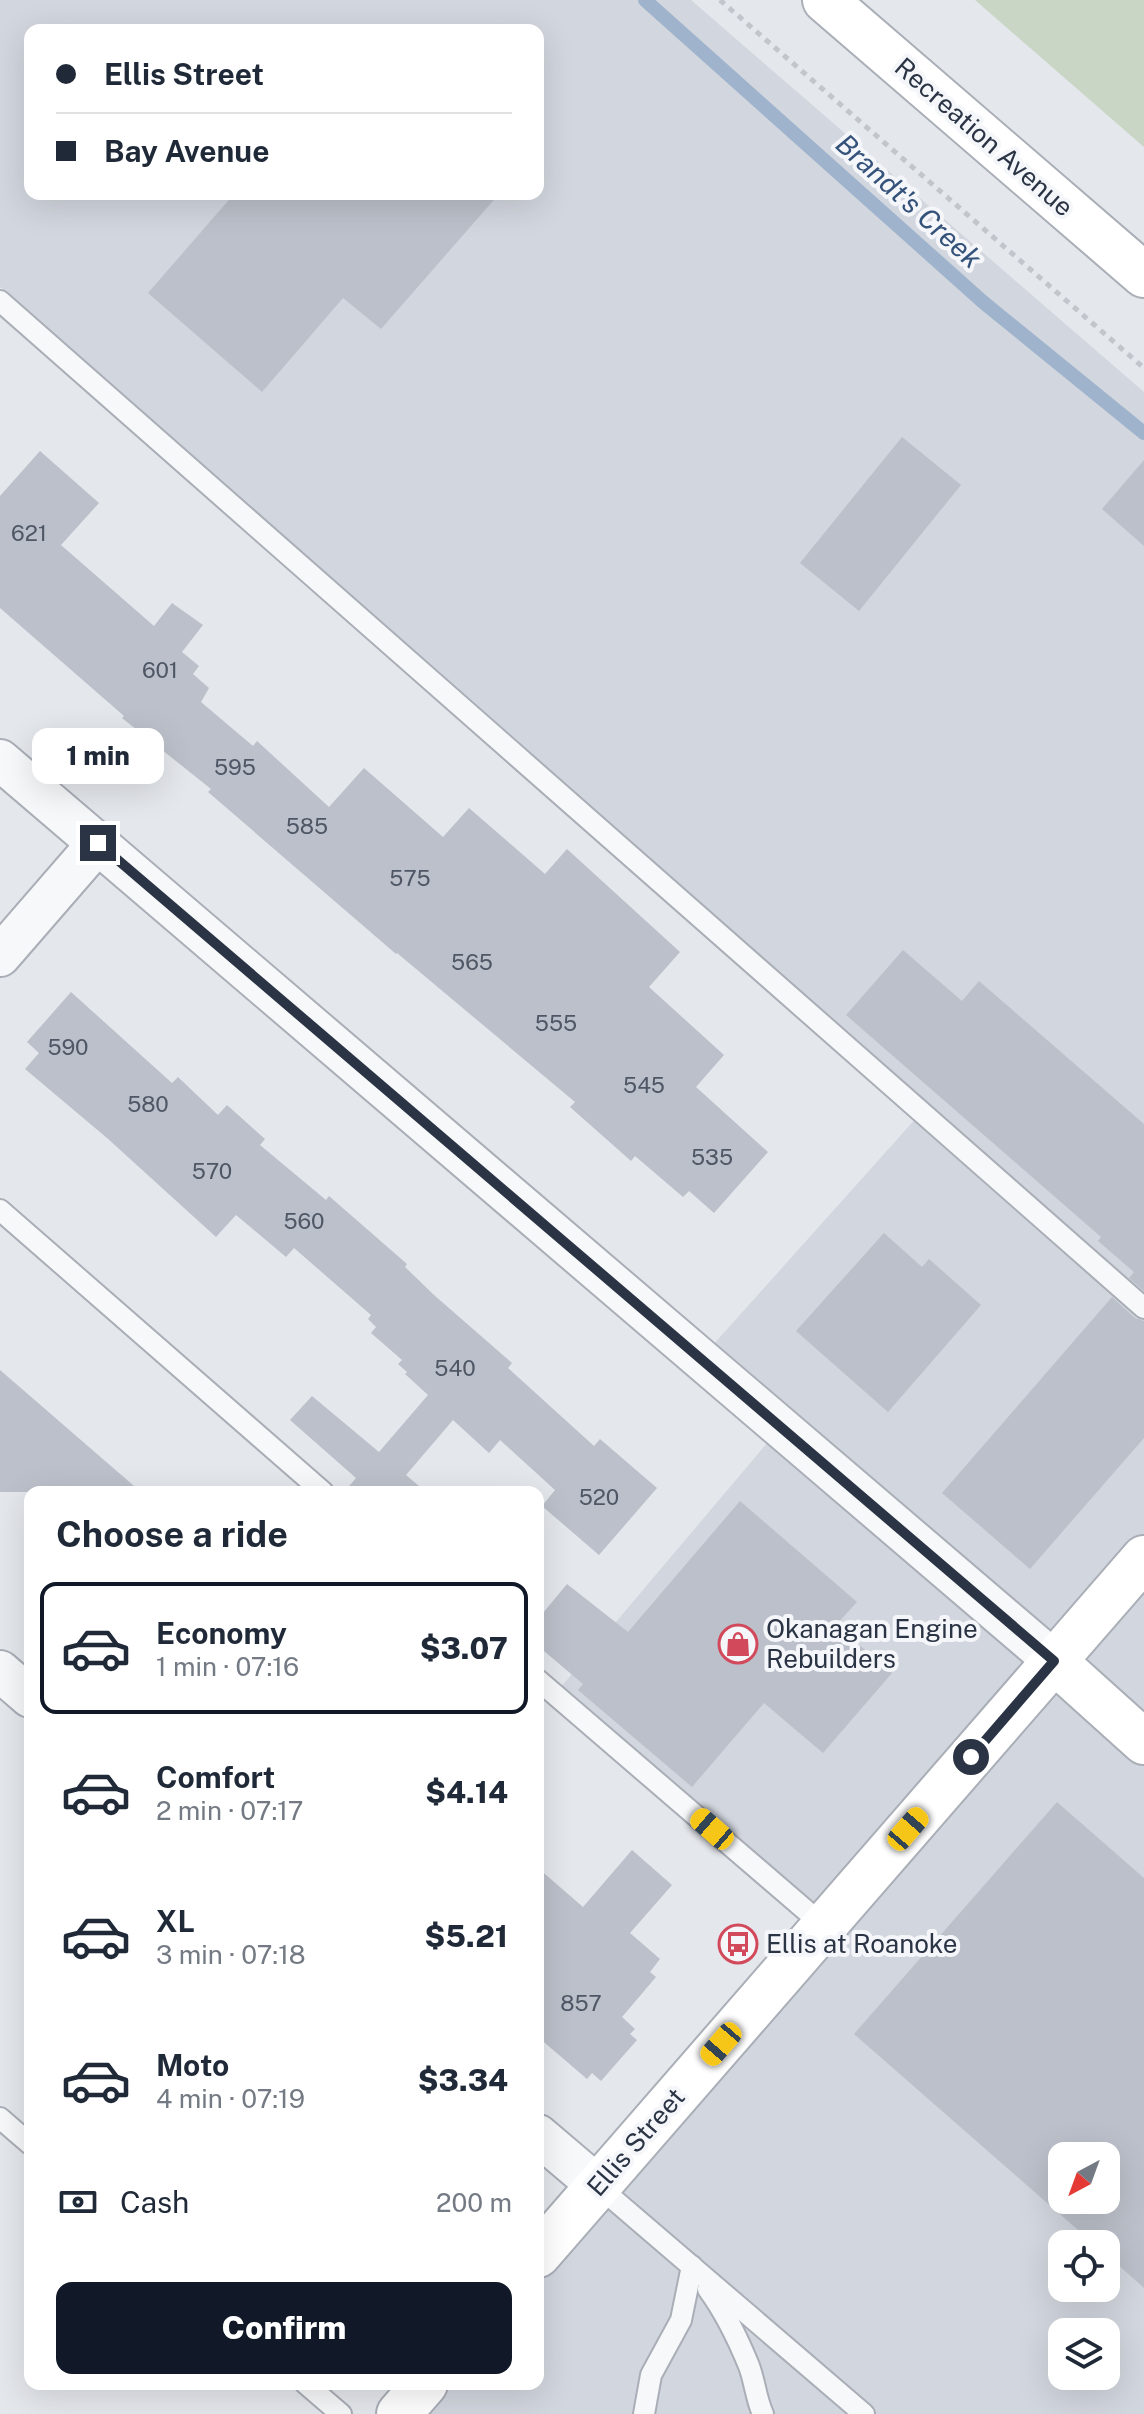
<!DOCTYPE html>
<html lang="en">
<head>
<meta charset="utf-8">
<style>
  body { margin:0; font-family:"Public Sans",sans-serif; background:#f6f6f7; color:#1f2937; height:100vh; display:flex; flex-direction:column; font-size:30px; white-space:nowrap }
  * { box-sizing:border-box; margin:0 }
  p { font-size:26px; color:#747a83 }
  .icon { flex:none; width:44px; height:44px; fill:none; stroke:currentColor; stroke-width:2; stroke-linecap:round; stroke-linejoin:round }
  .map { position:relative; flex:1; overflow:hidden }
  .sheet { position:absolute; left:24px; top:1486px; width:520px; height:904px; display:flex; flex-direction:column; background:#fff; border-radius:16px; box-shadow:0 8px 32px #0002 }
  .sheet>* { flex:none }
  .banner { position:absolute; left:24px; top:24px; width:520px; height:176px; border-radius:16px; box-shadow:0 8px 32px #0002; display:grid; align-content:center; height:176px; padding:0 32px; background:#fff }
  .needle { width:52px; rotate:221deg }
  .fabs { position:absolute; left:1048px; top:2142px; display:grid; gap:16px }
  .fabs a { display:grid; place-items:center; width:72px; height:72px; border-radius:16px; background:#fff; box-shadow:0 8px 32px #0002; font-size:40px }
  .end { position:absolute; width:36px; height:36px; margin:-18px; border:10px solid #2b3445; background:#fff; box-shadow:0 0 0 4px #fff }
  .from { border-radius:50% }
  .bubble { position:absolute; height:56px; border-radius:16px; background:#fff; box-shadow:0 8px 32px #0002; font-size:26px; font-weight:800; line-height:56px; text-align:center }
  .car { position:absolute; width:24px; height:48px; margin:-24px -12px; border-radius:10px; box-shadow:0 0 6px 2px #0007; background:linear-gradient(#f5c518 24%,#345 0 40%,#f5c518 0 76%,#345 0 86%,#f5c518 0) }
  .banner b { display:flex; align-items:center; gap:28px; height:76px; font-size:30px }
  .banner b+b { border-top:2px solid #e0e1e3 }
  .banner i { width:20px; height:20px; background:#1f2937 }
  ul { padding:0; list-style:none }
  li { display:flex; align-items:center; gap:24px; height:132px; margin:0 16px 12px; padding:0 16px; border:4px solid transparent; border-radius:16px }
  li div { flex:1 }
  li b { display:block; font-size:30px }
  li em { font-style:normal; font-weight:800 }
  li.selected { border-color:#111827 }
  li>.icon { width:72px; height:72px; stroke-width:1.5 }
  h2 { padding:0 32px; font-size:36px; line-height:96px }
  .pay { display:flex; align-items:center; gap:20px; height:88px; padding:0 32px; font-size:30px }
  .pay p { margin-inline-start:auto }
  .cta { display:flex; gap:16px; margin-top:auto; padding:16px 32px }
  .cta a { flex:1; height:92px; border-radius:16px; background:#111827; color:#fff; font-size:32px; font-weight:800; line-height:92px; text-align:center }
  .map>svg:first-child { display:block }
  .built { fill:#d2d6de; fill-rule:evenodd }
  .green { fill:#c9d6c5 }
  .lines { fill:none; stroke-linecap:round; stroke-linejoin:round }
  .stream { stroke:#9fb4cc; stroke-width:14 }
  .building { fill:#bbc0ca; fill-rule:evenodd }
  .lane-casing { stroke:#a9aeb7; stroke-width:24 }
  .street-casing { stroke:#a9aeb7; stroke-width:44 }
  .secondary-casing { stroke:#a9aeb7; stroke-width:48 }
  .path { stroke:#c2c5cb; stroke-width:5; stroke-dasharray:6 6; stroke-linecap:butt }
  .lane { stroke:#f7f8fa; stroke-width:20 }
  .street { stroke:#f7f8fa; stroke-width:40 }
  .secondary { stroke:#fff; stroke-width:44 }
  .route { stroke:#2b3445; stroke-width:10 }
  .labels { text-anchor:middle; stroke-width:8; stroke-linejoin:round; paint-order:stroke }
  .number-label { font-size:22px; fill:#4f5766 }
  .street-label { font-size:26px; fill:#2b3445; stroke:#f4f6f9 }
  .poi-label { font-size:26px; fill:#2b3445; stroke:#f4f6f9; text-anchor:start }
  .water-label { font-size:28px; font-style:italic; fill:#34527a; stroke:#f4f6f9 }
</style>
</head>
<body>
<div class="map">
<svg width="1144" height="2414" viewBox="0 0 1144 2414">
  <rect width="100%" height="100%" fill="#e4e7ec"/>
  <path class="built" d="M 0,0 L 691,0 L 1144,392 L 1144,2414 L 399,2414 L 425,2384 L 538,2384 L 538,2254 L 824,1926 L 555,1694 L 790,1416 L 712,1346 L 927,1106 L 0,287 ZM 30,30 L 538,30 L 538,194 L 30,194 ZM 1062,2156 L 1106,2156 L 1106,2200 L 1062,2200 ZM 1062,2244 L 1106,2244 L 1106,2288 L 1062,2288 ZM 1062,2332 L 1106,2332 L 1106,2376 L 1062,2376 Z"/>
  <path class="green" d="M 975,0 L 1144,0 L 1144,147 Z"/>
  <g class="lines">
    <path class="stream" d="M 645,0 L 983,302 L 1144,433"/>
  </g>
  <g class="building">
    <path d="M 234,194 L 499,194 L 381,329 L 343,298 L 262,392 L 148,293 Z"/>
    <path d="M 902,437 L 961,485 L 859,611 L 800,563 Z"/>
    <path d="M 40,451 L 99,503 L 61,545 L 154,626 L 172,603 L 203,625 L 182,652 L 199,666 L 193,674 L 209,688 L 201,702 L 253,746 L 257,741 L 329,807 L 364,768 L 443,837 L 469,808 L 545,874 L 567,849 L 680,952 L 649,987 L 724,1055 L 696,1087 L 768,1152 L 714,1213 L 689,1191 L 683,1197 L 635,1156 L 631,1161 L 570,1107 L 575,1102 L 397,953 L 396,954 L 208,792 L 211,789 L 122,718 L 124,716 L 0,608 L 0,496 Z"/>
    <path d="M 1144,460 L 1144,546 L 1102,509 Z"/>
    <path d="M 903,950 L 962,1001 L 979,981 L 1144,1124 L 1144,1291 L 1129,1278 L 1134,1272 L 1098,1241 L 1101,1237 L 846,1015 Z"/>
    <path d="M 71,992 L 172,1083 L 178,1077 L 218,1115 L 227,1105 L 265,1139 L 260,1145 L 326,1200 L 329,1196 L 407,1264 L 405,1267 L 434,1295 L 512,1363 L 508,1368 L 594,1446 L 600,1439 L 657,1488 L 599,1555 L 542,1506 L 555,1490 L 500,1440 L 489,1453 L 453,1420 L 406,1475 L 426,1492 L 344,1492 L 356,1478 L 290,1420 L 312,1396 L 379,1452 L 428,1395 L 405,1374 L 407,1372 L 398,1364 L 402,1360 L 371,1333 L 376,1327 L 368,1319 L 371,1315 L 294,1248 L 286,1257 L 236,1215 L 216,1237 L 107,1138 L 25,1069 L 39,1053 L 27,1042 Z"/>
    <path d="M 884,1233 L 922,1267 L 929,1259 L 981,1305 L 888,1412 L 796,1331 Z"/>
    <path d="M 1112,1297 L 1135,1318 L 1144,1321 L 1144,1438 L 1030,1569 L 942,1493 Z"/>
    <path d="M 0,1370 L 141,1492 L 0,1492 Z"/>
    <path d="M 740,1501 L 857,1602 L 836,1625 L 892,1673 L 823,1753 L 764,1703 L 692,1787 L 578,1690 L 583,1684 L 538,1646 L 538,1619 L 567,1584 L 628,1632 Z"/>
    <path d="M 1057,1802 L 1144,1878 L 1144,2288 L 1106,2254 L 1106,2244 L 1094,2244 L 854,2034 ZM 1062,2156 L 1106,2156 L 1106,2200 L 1062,2200 Z"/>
    <path d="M 632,1850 L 672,1885 L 630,1933 L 660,1959 L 650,1972 L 656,1977 L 622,2017 L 635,2029 L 630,2034 L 637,2040 L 601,2081 L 592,2073 L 587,2079 L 538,2037 L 538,1868 L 583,1907 Z"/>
  </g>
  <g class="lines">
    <defs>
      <g id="lane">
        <path d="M 0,301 L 1144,1308"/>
        <path d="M 0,1210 L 323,1492"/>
        <path d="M 538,1680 L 824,1926"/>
        <path d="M 0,2118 L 30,2144"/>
        <path d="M 598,2186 L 864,2414"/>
        <path d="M 708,2289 C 725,2312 738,2339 749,2366 C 755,2382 756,2399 763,2414"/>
        <path d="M 306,2384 L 341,2414"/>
        <path d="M 644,2414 L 651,2375 L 681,2320 L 692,2266"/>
      </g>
      <g id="street">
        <path d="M 0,760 L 1054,1661"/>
        <path d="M 0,956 L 98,843"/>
        <path d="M 0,1671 L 30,1697"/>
        <path d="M 538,2135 L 598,2186"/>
      </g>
      <g id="secondary">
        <path d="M 825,0 L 1144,275"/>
        <path d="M 1054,1661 L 1144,1742"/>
        <path d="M 538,2255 L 1144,1558"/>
        <path d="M 399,2414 L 425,2384"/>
      </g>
    </defs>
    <use href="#lane" class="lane-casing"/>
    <use href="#street" class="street-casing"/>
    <use href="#secondary" class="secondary-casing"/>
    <path class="path" d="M 720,0 L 1144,368"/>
    <use href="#lane" class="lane"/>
    <use href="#street" class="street"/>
    <use href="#secondary" class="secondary"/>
  </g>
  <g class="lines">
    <path class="route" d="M 98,843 L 1054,1661 L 971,1757"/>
  </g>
  <defs>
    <symbol id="shop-ring" viewBox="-11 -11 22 22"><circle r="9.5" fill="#f4f6f9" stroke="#d1495b" stroke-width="1.5"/><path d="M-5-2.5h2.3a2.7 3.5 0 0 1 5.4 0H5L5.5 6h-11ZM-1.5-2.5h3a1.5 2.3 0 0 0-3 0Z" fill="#d1495b"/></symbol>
    <symbol id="bus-ring" viewBox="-11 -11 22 22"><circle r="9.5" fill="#f4f6f9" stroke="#d1495b" stroke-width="1.5"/><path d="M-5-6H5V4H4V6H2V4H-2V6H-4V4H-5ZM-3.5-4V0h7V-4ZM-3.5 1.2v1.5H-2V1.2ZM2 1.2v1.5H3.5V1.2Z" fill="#d1495b"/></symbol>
  </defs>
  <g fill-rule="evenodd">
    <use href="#shop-ring" x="716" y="1622" width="44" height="44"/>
    <use href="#bus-ring" x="716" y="1922" width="44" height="44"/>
  </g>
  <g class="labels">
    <g class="number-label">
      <text x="29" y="541">621</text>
      <text x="160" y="678">601</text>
      <text x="235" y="775">595</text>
      <text x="307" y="834">585</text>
      <text x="410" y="886">575</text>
      <text x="472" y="970">565</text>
      <text x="556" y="1031">555</text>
      <text x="68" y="1055">590</text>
      <text x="644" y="1093">545</text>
      <text x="148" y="1112">580</text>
      <text x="712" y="1165">535</text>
      <text x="212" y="1179">570</text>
      <text x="304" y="1229">560</text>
      <text x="455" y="1376">540</text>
      <text x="599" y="1505">520</text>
      <text x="581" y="2011">857</text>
    </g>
    <g class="street-label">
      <text transform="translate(984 137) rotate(41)" y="9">Recreation Avenue</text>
      <text transform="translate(636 2142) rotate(-49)" y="9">Ellis Street</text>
    </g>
    <g class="poi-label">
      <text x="766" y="1638">Okanagan Engine<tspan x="766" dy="30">Rebuilders</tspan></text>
      <text x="766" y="1953">Ellis at Roanoke</text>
    </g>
    <g class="water-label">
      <text transform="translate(909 201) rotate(42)" y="10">Brandt's Creek</text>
    </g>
  </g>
</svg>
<div class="fabs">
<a><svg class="needle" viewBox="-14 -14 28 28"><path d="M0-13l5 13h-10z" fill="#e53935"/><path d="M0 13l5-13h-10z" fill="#747a83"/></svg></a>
<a><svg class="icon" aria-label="locate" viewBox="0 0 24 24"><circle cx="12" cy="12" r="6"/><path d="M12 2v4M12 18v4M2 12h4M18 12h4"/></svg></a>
<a><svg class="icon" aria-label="layers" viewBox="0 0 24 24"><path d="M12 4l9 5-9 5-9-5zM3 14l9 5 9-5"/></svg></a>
</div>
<i class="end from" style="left:971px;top:1757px"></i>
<i class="end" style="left:98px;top:843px"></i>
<div class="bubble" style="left:32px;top:728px;width:132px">1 min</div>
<i class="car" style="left:712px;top:1829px;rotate:311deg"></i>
<i class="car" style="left:908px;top:1829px;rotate:41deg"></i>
<i class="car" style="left:721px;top:2044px;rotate:221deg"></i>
<div class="banner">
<b><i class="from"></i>Ellis Street</b>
<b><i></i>Bay Avenue</b>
</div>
<section class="sheet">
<h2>Choose a ride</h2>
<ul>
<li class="selected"><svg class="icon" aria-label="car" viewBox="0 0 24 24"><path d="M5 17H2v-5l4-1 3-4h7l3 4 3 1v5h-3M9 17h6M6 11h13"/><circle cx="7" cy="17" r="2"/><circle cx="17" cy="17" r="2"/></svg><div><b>Economy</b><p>1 min · 07:16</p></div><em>$3.07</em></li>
<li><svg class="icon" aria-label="car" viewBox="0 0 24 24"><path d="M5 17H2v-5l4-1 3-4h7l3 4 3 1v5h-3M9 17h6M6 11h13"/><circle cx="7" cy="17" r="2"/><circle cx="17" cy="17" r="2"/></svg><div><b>Comfort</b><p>2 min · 07:17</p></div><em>$4.14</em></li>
<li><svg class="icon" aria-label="car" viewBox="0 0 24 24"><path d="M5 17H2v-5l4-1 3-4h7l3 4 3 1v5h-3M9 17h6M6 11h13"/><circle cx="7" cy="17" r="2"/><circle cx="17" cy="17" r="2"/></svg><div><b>XL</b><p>3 min · 07:18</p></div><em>$5.21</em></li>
<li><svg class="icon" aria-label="car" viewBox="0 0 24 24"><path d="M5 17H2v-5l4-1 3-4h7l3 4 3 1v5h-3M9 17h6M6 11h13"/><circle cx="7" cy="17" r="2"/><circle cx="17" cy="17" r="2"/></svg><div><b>Moto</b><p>4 min · 07:19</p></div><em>$3.34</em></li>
</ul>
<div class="pay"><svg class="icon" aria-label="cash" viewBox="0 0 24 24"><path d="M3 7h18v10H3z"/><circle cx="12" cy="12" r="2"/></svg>Cash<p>200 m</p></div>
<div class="cta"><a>Confirm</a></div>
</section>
</div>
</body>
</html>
